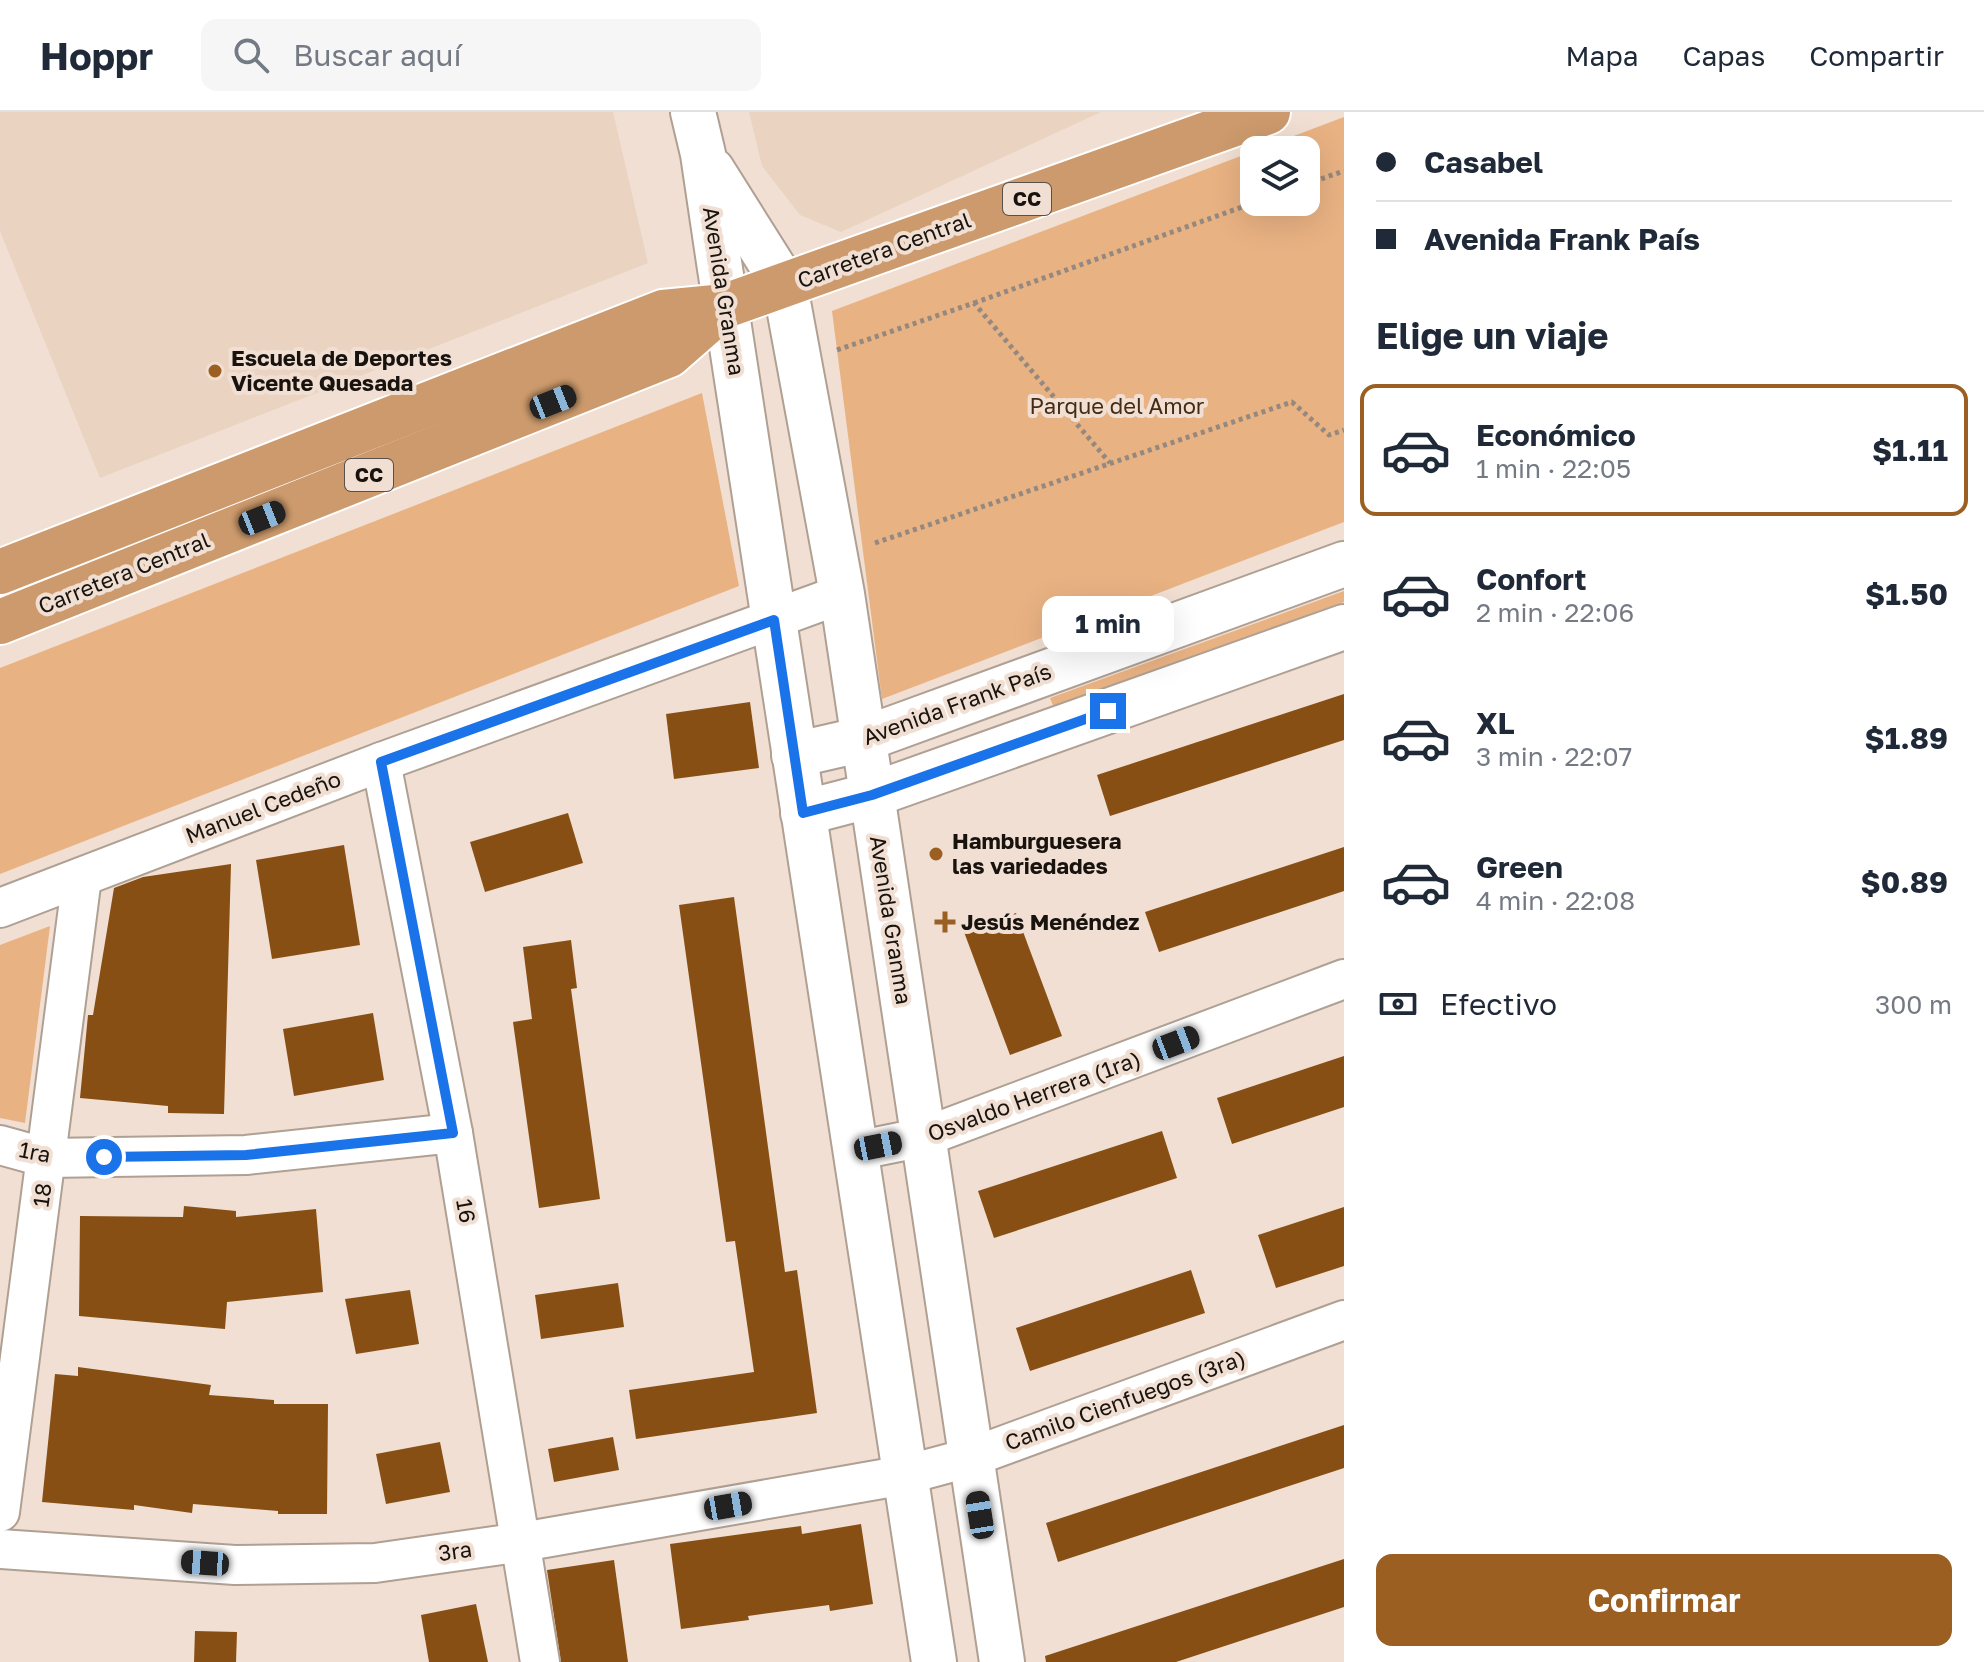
<!DOCTYPE html>
<html lang="es">
<head>
<meta charset="utf-8">
<style>
  body { margin:0; font-family:"Golos Text",sans-serif; background:#f6f6f7; color:#1f2937; height:100vh; display:flex; flex-direction:column; font-size:30px; white-space:nowrap }
  * { box-sizing:border-box; margin:0 }
  p { font-size:26px; color:#747a83 }
  .icon { flex:none; width:44px; height:44px; fill:none; stroke:currentColor; stroke-width:2; stroke-linecap:round; stroke-linejoin:round }
  .map { position:relative; flex:1; overflow:hidden }
  .side { display:flex; flex-direction:column; background:#fff; width:640px }
  .side>* { flex:none }
  .guide { display:grid; align-content:center; height:176px; padding:0 32px; background:#fff }
  .fabs { position:absolute; left:1240px; top:24px; display:grid; gap:16px }
  .fabs a { display:grid; place-items:center; width:80px; height:80px; border-radius:16px; background:#fff; box-shadow:0 8px 32px #0002; font-size:40px }
  .end { position:absolute; width:36px; height:36px; margin:-18px; border:10px solid #1a73e8; background:#fff; box-shadow:0 0 0 4px #fff }
  .from { border-radius:50% }
  .bubble { position:absolute; height:56px; border-radius:16px; background:#fff; box-shadow:0 8px 32px #0002; font-size:26px; font-weight:700; line-height:56px; text-align:center }
  .car { position:absolute; width:24px; height:48px; margin:-24px -12px; border-radius:10px; box-shadow:0 0 6px 2px #0007; background:linear-gradient(#222 24%,#8ab4d8 0 40%,#222 0 76%,#8ab4d8 0 86%,#222 0) }
  .guide b { display:flex; align-items:center; gap:28px; height:76px; font-size:30px }
  .guide b+b { border-top:2px solid #e0e1e3 }
  .guide i { width:20px; height:20px; background:#1f2937 }
  ul { padding:0; list-style:none }
  li { display:flex; align-items:center; gap:24px; height:132px; margin:0 16px 12px; padding:0 16px; border:4px solid transparent; border-radius:16px }
  li div { flex:1 }
  li b { display:block; font-size:30px }
  li em { font-style:normal; font-weight:700 }
  li.on { border-color:#9b5f22 }
  li>.icon { width:72px; height:72px; stroke-width:1.5 }
  h2 { padding:0 32px; font-size:36px; line-height:96px }
  .pay { display:flex; align-items:center; gap:20px; height:88px; padding:0 32px; font-size:30px }
  .pay p { margin-inline-start:auto }
  .button { display:flex; gap:16px; margin-top:auto; padding:16px 32px }
  .button a { flex:1; height:92px; border-radius:16px; background:#9b5f22; color:#fff; font-size:32px; font-weight:700; line-height:92px; text-align:center }
  header { display:flex; align-items:center; gap:48px; box-sizing:border-box; height:112px; padding:0 40px; background:#fff; border-bottom:2px solid #e0e1e3 }
  header strong { font-size:38px }
  nav { display:flex; gap:44px; margin-inline-start:auto; font-size:28px }
  .search { width:560px; height:72px; background:#f6f6f7; display:flex; align-items:center; gap:20px; box-sizing:border-box; padding:0 28px; border-radius:16px; color:#747a83; font-size:30px }
  main { display:flex; flex:1; min-height:0 }
  .map>svg:first-child { display:block }
  .built { fill:#ead3c1 }
  .green { fill:#e9b283 }
  .building { fill:#874f14 }
  .lines { fill:none; stroke-linecap:round; stroke-linejoin:round }
  .minor-casing { stroke:#afa093; stroke-width:42 }
  .tertiary-casing { stroke:#afa093; stroke-width:48 }
  .secondary-casing { stroke:#afa093; stroke-width:48 }
  .trunk-casing { stroke:#fff; stroke-width:48 }
  .path { stroke:#95897f; stroke-width:5; stroke-dasharray:4 4; stroke-linecap:butt }
  .minor { stroke:#fff; stroke-width:38 }
  .tertiary { stroke:#fff; stroke-width:44 }
  .secondary { stroke:#fff; stroke-width:44 }
  .trunk { stroke:#cc9a6c; stroke-width:44 }
  .route { stroke:#1a73e8; stroke-width:10 }
  .poi-dot { fill:#9b5f22; stroke:#f0dfd2; stroke-width:3 }
  .labels { text-anchor:middle; stroke-width:8; stroke-linejoin:round; paint-order:stroke }
  .shield { fill:#f0dfd2; stroke:#595049; stroke-width:2 }
  .shield-label { font-size:20px; font-weight:bold; fill:#18130e }
  .street-label { font-size:22px; fill:#18130e; stroke:#f0dfd2 }
  .poi-label { font-size:22px; font-weight:bold; fill:#18130e; stroke:#f0dfd2; text-anchor:start }
  .park-label { font-size:22px; fill:#452b13; stroke:#f0dfd2 }
</style>
</head>
<body>
<header>
<strong>Hoppr</strong>
<div class="search"><svg class="icon" aria-label="search" viewBox="0 0 24 24"><circle cx="10" cy="10" r="6"/><path d="M15 15l6 6"/></svg>Buscar aquí</div>
<nav><a>Mapa</a><a>Capas</a><a>Compartir</a></nav>
</header>
<main>
<div class="map">
<svg width="1344" height="1550" viewBox="0 0 1344 1550">
  <rect width="100%" height="100%" fill="#f0dfd2"/>
  <g class="built">
    <path d="M 0,0 L 613,0 L 648,151 L 100,366 L 0,119 Z"/>
    <path d="M 749,0 L 1101,0 L 841,120 L 800,103 L 762,54 Z"/>
  </g>
  <g class="green">
    <path d="M 1344,5 L 1344,410 L 882,587 L 832,199 L 1254,39 L 1254,90 L 1306,90 L 1306,38 L 1257,38 Z"/>
    <path d="M 702,281 L 739,474 L 0,762 L 0,556 Z"/>
    <path d="M 1344,479 L 1344,490 L 1054,596 L 1050,586 Z"/>
    <path d="M 50,814 L 25,1011 L 0,1006 L 0,833 Z"/>
  </g>
  <g class="building">
    <path d="M 1344,582 L 1344,628 L 1110,704 L 1097,663 Z"/>
    <path d="M 750,590 L 759,656 L 674,667 L 666,602 Z"/>
    <path d="M 568,701 L 583,751 L 485,780 L 470,730 Z"/>
    <path d="M 344,733 L 360,833 L 272,847 L 256,748 Z"/>
    <path d="M 1344,735 L 1344,779 L 1159,840 L 1145,800 Z"/>
    <path d="M 231,752 L 224,1002 L 168,1001 L 168,994 L 80,986 L 88,903 L 93,903 L 114,776 L 143,765 Z"/>
    <path d="M 734,785 L 785,1160 L 797,1158 L 817,1301 L 636,1327 L 629,1278 L 754,1260 L 735,1129 L 726,1130 L 679,793 Z"/>
    <path d="M 1016,801 L 1062,924 L 1010,943 L 964,820 Z"/>
    <path d="M 571,828 L 577,876 L 571,877 L 600,1087 L 539,1096 L 513,910 L 532,907 L 523,835 Z"/>
    <path d="M 373,901 L 384,968 L 294,984 L 283,917 Z"/>
    <path d="M 1344,944 L 1344,995 L 1232,1032 L 1217,986 Z"/>
    <path d="M 1162,1019 L 1177,1066 L 994,1126 L 978,1079 Z"/>
    <path d="M 184,1094 L 236,1099 L 236,1105 L 316,1097 L 323,1180 L 227,1190 L 225,1217 L 79,1204 L 80,1104 L 183,1105 Z"/>
    <path d="M 1344,1095 L 1344,1154 L 1276,1176 L 1258,1123 Z"/>
    <path d="M 1191,1158 L 1205,1201 L 1030,1259 L 1016,1216 Z"/>
    <path d="M 618,1171 L 624,1215 L 541,1227 L 535,1183 Z"/>
    <path d="M 410,1178 L 419,1232 L 356,1242 L 345,1187 Z"/>
    <path d="M 78,1255 L 211,1273 L 209,1283 L 274,1288 L 274,1292 L 328,1292 L 327,1402 L 278,1402 L 278,1399 L 193,1392 L 192,1401 L 134,1393 L 134,1398 L 42,1390 L 55,1262 L 78,1264 Z"/>
    <path d="M 1344,1313 L 1344,1356 L 1058,1450 L 1046,1411 Z"/>
    <path d="M 613,1325 L 619,1358 L 554,1370 L 548,1337 Z"/>
    <path d="M 440,1330 L 450,1380 L 386,1392 L 376,1342 Z"/>
    <path d="M 861,1412 L 873,1492 L 830,1499 L 829,1493 L 748,1504 L 749,1508 L 681,1517 L 670,1432 L 801,1414 L 802,1422 Z"/>
    <path d="M 1344,1447 L 1344,1495 L 1176,1550 L 1046,1550 L 1045,1544 Z"/>
    <path d="M 614,1448 L 628,1550 L 561,1550 L 547,1458 Z"/>
    <path d="M 476,1492 L 488,1550 L 429,1550 L 421,1503 Z"/>
    <path d="M 195,1519 L 237,1520 L 236,1550 L 194,1550 Z"/>
  </g>
  <g class="lines">
    <defs>
      <g id="minor">
        <path d="M 381,650 L 453,1021 L 540,1550"/>
        <path d="M 0,796 L 381,650 L 842,482"/>
        <path d="M 0,1033 L 47,1046 L 246,1043 L 453,1021"/>
        <path d="M 855,1039 L 924,1025 L 1344,867"/>
        <path d="M 0,1400 L 82,765"/>
        <path d="M 0,1437 L 235,1453 L 375,1451 L 522,1430 L 905,1363 L 972,1345 L 1344,1208"/>
      </g>
      <path id="tertiary" d="M 794,643 L 864,627"/>
      <g id="secondary">
        <path d="M 693,0 L 703,42 L 719,150 L 934,1550"/>
        <path d="M 712,58 L 785,174 L 842,482 L 1002,1550"/>
        <path d="M 864,627 L 1344,452"/>
        <path d="M 803,701 L 872,683 L 1344,515"/>
      </g>
      <g id="trunk">
        <path d="M 0,460 L 663,200 L 725,194 L 1268,0"/>
        <path d="M 0,510 L 669,243 L 725,194"/>
      </g>
    </defs>
    <use href="#minor" class="minor-casing"/>
    <use href="#tertiary" class="tertiary-casing"/>
    <use href="#secondary" class="secondary-casing"/>
    <use href="#trunk" class="trunk-casing"/>
    <g class="path">
      <path d="M 1306,72 L 1344,59"/>
      <path d="M 974,191 L 1256,90"/>
      <path d="M 837,238 L 974,191 L 1110,351"/>
      <path d="M 875,431 L 1292,290 L 1329,323 L 1344,318"/>
    </g>
    <use href="#minor" class="minor"/>
    <use href="#tertiary" class="tertiary"/>
    <use href="#secondary" class="secondary"/>
    <use href="#trunk" class="trunk"/>
  </g>
  <g class="lines">
    <path class="route" d="M 104,1045 L 246,1043 L 453,1021 L 381,650 L 774,508 L 803,701 L 872,683 L 1108,599"/>
  </g>
  <g class="poi-dot">
    <circle cx="215" cy="259" r="8"/>
    <circle cx="936" cy="742" r="8"/>
    <path d="M941 798h8v8h8v8h-8v8h-8v-8h-8v-8h8z"/>
  </g>
  <g class="labels">
    <g class="shield">
      <rect x="1003" y="71" width="48" height="32" rx="6"/>
      <rect x="345" y="347" width="48" height="32" rx="6"/>
    </g>
    <g class="shield-label">
      <text x="1027" y="94">CC</text>
      <text x="369" y="370">CC</text>
    </g>
    <g class="street-label">
      <text transform="translate(884 138) rotate(-20)" y="8">Carretera Central</text>
      <text transform="translate(724 179) rotate(81)" y="8">Avenida Granma</text>
      <text transform="translate(124 461) rotate(-22)" y="8">Carretera Central</text>
      <text transform="translate(957 592) rotate(-20)" y="8">Avenida Frank País</text>
      <text transform="translate(263 695) rotate(-21)" y="8">Manuel Cedeño</text>
      <text transform="translate(891 808) rotate(81)" y="8">Avenida Granma</text>
      <text transform="translate(1034 984) rotate(-20)" y="8">Osvaldo Herrera (1ra)</text>
      <text transform="translate(35 1040) rotate(11)" y="8">1ra</text>
      <text transform="translate(42 1083) rotate(-82)" y="8">18</text>
      <text transform="translate(466 1099) rotate(80)" y="8">16</text>
      <text transform="translate(1125 1288) rotate(-20)" y="8">Camilo Cienfuegos (3ra)</text>
      <text transform="translate(455 1439) rotate(-8)" y="8">3ra</text>
    </g>
    <g class="poi-label">
      <text x="231" y="254">Escuela de Deportes<tspan x="231" dy="25">Vicente Quesada</tspan></text>
      <text x="952" y="737">Hamburguesera<tspan x="952" dy="25">las variedades</tspan></text>
      <text x="961" y="818">Jesús Menéndez</text>
    </g>
    <g class="park-label">
      <text x="1117" y="302">Parque del Amor</text>
    </g>
  </g>
</svg>
<div class="fabs">
<a><svg class="icon" aria-label="layers" viewBox="0 0 24 24"><path d="M12 4l9 5-9 5-9-5zM3 14l9 5 9-5"/></svg></a>
</div>
<i class="end from" style="left:104px;top:1045px"></i>
<i class="end" style="left:1108px;top:599px"></i>
<div class="bubble" style="left:1042px;top:484px;width:132px">1 min</div>
<i class="car" style="left:553px;top:290px;rotate:68deg"></i>
<i class="car" style="left:262px;top:406px;rotate:68deg"></i>
<i class="car" style="left:1176px;top:931px;rotate:69deg"></i>
<i class="car" style="left:878px;top:1034px;rotate:79deg"></i>
<i class="car" style="left:728px;top:1394px;rotate:80deg"></i>
<i class="car" style="left:980px;top:1403px;rotate:351deg"></i>
<i class="car" style="left:205px;top:1451px;rotate:274deg"></i>
</div>
<section class="side">
<div class="guide">
<b><i class="from"></i>Casabel</b>
<b><i></i>Avenida Frank País</b>
</div>
<h2>Elige un viaje</h2>
<ul>
<li class="on"><svg class="icon" aria-label="car" viewBox="0 0 24 24"><path d="M5 17H2v-5l4-1 3-4h7l3 4 3 1v5h-3M9 17h6M6 11h13"/><circle cx="7" cy="17" r="2"/><circle cx="17" cy="17" r="2"/></svg><div><b>Económico</b><p>1 min · 22:05</p></div><em>$1.11</em></li>
<li><svg class="icon" aria-label="car" viewBox="0 0 24 24"><path d="M5 17H2v-5l4-1 3-4h7l3 4 3 1v5h-3M9 17h6M6 11h13"/><circle cx="7" cy="17" r="2"/><circle cx="17" cy="17" r="2"/></svg><div><b>Confort</b><p>2 min · 22:06</p></div><em>$1.50</em></li>
<li><svg class="icon" aria-label="car" viewBox="0 0 24 24"><path d="M5 17H2v-5l4-1 3-4h7l3 4 3 1v5h-3M9 17h6M6 11h13"/><circle cx="7" cy="17" r="2"/><circle cx="17" cy="17" r="2"/></svg><div><b>XL</b><p>3 min · 22:07</p></div><em>$1.89</em></li>
<li><svg class="icon" aria-label="car" viewBox="0 0 24 24"><path d="M5 17H2v-5l4-1 3-4h7l3 4 3 1v5h-3M9 17h6M6 11h13"/><circle cx="7" cy="17" r="2"/><circle cx="17" cy="17" r="2"/></svg><div><b>Green</b><p>4 min · 22:08</p></div><em>$0.89</em></li>
</ul>
<div class="pay"><svg class="icon" aria-label="cash" viewBox="0 0 24 24"><path d="M3 7h18v10H3z"/><circle cx="12" cy="12" r="2"/></svg>Efectivo<p>300 m</p></div>
<div class="button"><a>Confirmar</a></div>
</section>
</main>
</body>
</html>
